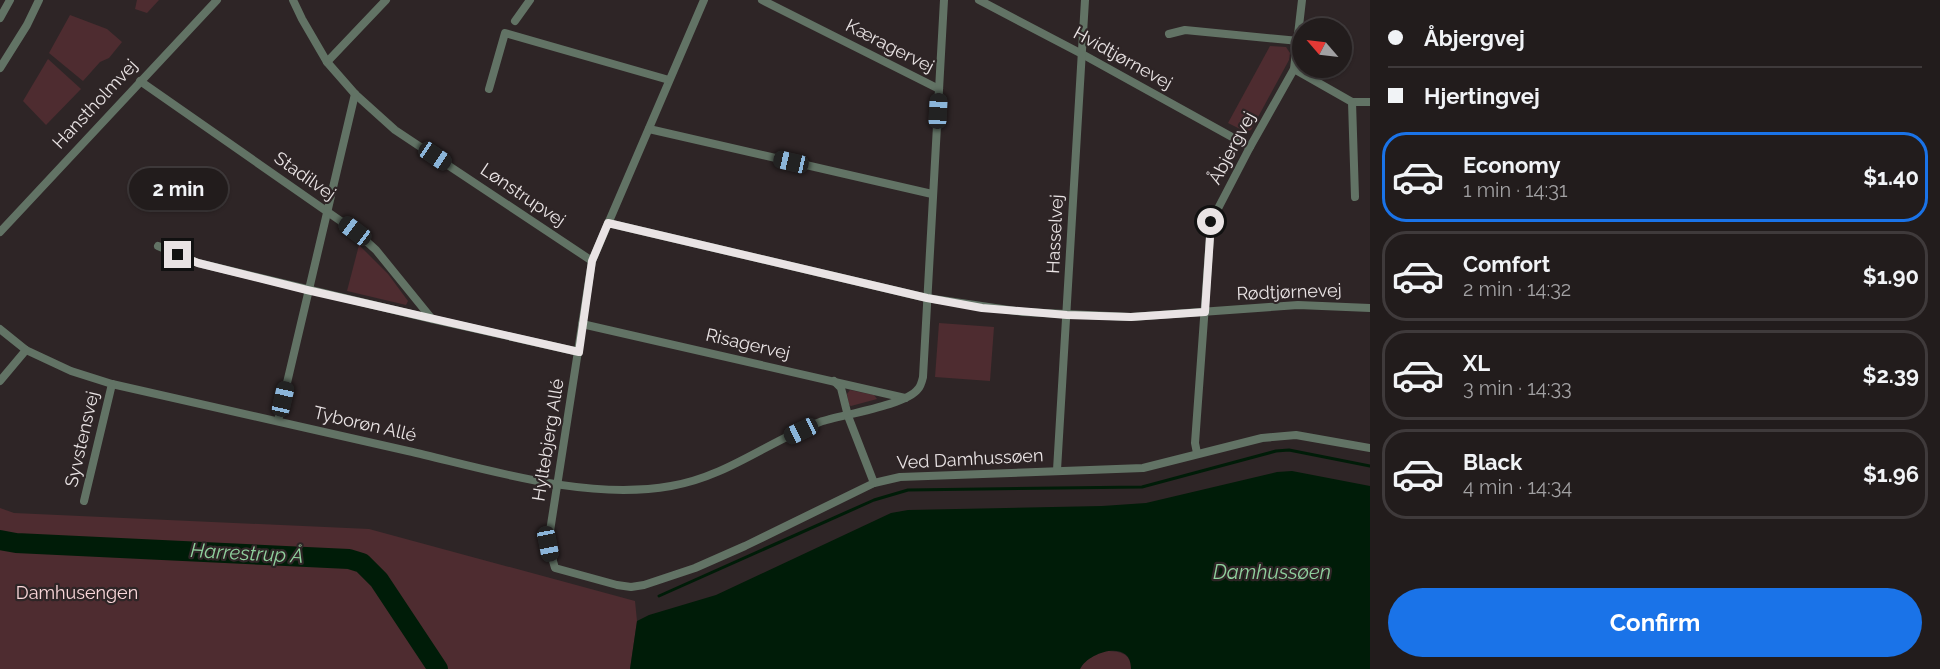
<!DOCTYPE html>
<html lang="en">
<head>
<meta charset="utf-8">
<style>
  body { margin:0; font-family:Raleway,sans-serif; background:#2a2525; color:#f1f3f6; height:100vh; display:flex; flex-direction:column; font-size:22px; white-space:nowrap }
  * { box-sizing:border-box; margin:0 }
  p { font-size:20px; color:#a2a1a3 }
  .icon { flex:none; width:33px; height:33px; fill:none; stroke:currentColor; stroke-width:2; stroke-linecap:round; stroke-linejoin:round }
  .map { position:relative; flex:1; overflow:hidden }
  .drawer { display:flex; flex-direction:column; background:#221c1c; width:570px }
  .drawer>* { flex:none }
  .top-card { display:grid; align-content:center; height:132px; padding:0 18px; background:#221c1c }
  .needle { width:39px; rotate:298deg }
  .controls { position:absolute; left:1292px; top:18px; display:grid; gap:12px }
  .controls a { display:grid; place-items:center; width:60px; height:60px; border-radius:50%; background:#221c1c; box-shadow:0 2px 4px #0004,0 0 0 2px #3f3a3b; font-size:30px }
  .end { position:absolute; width:27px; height:27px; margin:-14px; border:8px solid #e9e3e4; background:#111; box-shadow:0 0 0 3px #111 }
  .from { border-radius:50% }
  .bubble { position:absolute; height:42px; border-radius:21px; background:#221c1c; box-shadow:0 2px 4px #0004,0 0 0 2px #3f3a3b; font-size:20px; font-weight:700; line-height:42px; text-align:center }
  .car { position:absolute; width:18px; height:36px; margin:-18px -9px; border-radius:8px; box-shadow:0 0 4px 2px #0007; background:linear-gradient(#222 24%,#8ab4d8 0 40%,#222 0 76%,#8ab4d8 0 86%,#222 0) }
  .top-card b { display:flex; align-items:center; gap:21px; height:57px; font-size:22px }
  .top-card b+b { border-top:2px solid #3f3a3b }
  .top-card i { width:15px; height:15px; background:#f1f3f6 }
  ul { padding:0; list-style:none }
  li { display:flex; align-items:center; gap:18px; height:90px; margin:0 12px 9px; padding:0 6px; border:3px solid #3f3a3b; border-radius:24px }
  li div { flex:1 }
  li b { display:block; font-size:22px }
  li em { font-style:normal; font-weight:700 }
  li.active { border-color:#1a73e8 }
  li>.icon { width:54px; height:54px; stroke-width:1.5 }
  .button { display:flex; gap:12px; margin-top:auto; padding:12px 18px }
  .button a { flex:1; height:69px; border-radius:36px; background:#1a73e8; color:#fff; font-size:24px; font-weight:700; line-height:69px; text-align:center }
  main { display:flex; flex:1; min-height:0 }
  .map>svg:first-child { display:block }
  .green { fill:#4e2c30 }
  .water { fill:#001c08 }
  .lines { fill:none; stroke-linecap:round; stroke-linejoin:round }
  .stream { stroke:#001c08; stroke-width:3 }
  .river { stroke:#001c08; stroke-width:20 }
  .minor { stroke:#627365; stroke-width:8 }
  .route { stroke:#e9e3e4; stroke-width:8 }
  .labels { text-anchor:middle; stroke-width:4.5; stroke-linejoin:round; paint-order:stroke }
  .street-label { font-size:18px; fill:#e9e3e4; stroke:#2e2526 }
  .park-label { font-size:18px; fill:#fad7da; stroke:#2e2526 }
  .water-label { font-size:20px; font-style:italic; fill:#90d19e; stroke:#2e2526 }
</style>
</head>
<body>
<main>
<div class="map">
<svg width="1370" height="669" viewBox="0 0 1370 669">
  <rect width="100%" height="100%" fill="#2e2526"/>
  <g class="green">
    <path d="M 137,0 L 159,0 L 147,13 L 135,9 Z"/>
    <path d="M 70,15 L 107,29 L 122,42 L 109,58 L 100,62 L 83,81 L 49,53 Z"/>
    <path d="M 1270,46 L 1286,47 L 1290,53 L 1289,60 L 1251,130 L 1246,132 L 1228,123 Z"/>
    <path d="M 48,59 L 81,89 L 46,125 L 23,101 Z"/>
    <path d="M 359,245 L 388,274 L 408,301 L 406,305 L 347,291 Z"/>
    <path d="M 939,323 L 994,327 L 990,381 L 935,377 Z"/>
    <path d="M 850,390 L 874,395 L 877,399 L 851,406 L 849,405 L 847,394 Z"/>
    <path d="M 0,508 L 14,513 L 369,529 L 635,601 L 637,621 L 630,669 L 0,669 Z"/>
    <path d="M 1104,651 C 1118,651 1131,652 1131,669 L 1080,669 L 1086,660 Z"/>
  </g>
  <path class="water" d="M 1292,471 L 1370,486 L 1370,669 L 1131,669 C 1132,639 1089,651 1080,669 L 630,669 L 637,621 L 649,615 L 716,595 L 891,513 L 908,510 L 1102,506 L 1146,503 L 1277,472 Z"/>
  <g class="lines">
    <path class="stream" d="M 659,596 L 874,500 L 908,490 L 1142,487 L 1276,451 L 1289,450 L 1370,466"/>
    <path class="river" d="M 0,540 L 16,543 L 349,559 L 362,563 L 379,580 L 438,669"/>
    <g class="minor">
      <path d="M 293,0 L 302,19 L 327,62 L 355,94 L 395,130 L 592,261"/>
      <path d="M 704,0 L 592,261 L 548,544 L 555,568 L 617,585 L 631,587 L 644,585 L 695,568 L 745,546 L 874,483 L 900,477 L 1143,468 L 1262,438 L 1296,435 L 1370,448"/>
      <path d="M 762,0 L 939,89"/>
      <path d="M 979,0 L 1082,54 L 1250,147"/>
      <path d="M 0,18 L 10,0"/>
      <path d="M 515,21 L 530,0"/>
      <path d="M 1169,34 L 1185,30 L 1299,41"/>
      <path d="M 327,62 L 386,0"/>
      <path d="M 0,68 L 27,25 L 39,0"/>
      <path d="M 1294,69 L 1352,102 L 1370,102"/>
      <path d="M 140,81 L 355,231 L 376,250 L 432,319"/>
      <path d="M 489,89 L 505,33 L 669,80"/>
      <path d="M 1352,102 L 1355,197"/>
      <path d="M 649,129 L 932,194"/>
      <path d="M 608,223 L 927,298 L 1023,312 L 1131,317 L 1298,305 L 1370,308"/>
      <path d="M 0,232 L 217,0"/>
      <path d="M 158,246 L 198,263 L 432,319 L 579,352"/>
      <path d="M 582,324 L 905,398"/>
      <path d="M 0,329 L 26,350 L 71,371 L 112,384 C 211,406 310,428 408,451 C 490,470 587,501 671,486 C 726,477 769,441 820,422 C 840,415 907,405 918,389 C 921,386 922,381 923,377 L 944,0"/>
      <path d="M 0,381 L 26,350"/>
      <path d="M 834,381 L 841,388 L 848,416 L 874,483"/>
      <path d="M 278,421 L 355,94"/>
      <path d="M 1197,453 L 1195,443 L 1211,222 L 1250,147 L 1294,69 L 1302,0"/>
      <path d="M 1057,470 L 1085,0"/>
      <path d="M 84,501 L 112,384"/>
    </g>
  </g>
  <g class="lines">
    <path class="route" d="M 178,255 L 198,263 L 307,290 L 579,352 L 592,261 L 608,223 L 927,298 L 982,308 L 1067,315 L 1131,317 L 1205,312 L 1211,222"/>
  </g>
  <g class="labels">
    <g class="street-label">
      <text transform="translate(890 46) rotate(27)" y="6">Kæragervej</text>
      <text transform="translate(1123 58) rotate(29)" y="6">Hvidtjørnevej</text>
      <text transform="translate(95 104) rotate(-47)" y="6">Hanstholmvej</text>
      <text transform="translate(1232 148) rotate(-62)" y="6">Åbjergvej</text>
      <text transform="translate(305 176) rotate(35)" y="6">Stadilvej</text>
      <text transform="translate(523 195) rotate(34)" y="6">Lønstrupvej</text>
      <text transform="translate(1055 234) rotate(-87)" y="6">Hasselvej</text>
      <text transform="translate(1289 292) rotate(-2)" y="6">Rødtjørnevej</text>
      <text transform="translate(748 344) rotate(13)" y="6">Risagervej</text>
      <text transform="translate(365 424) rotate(13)" y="6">Tyborøn Allé</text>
      <text transform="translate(82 439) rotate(-77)" y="6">Syvstensvej</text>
      <text transform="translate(548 440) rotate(-81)" y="6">Hyltebjerg Allé</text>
      <text transform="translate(970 459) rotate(-3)" y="6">Ved Damhussøen</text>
    </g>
    <g class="park-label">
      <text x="77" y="599">Damhusengen</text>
    </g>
    <g class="water-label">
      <text transform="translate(247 553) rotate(3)" y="7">Harrestrup Å</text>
      <text x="1272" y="579">Damhussøen</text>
    </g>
  </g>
</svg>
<div class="controls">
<a><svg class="needle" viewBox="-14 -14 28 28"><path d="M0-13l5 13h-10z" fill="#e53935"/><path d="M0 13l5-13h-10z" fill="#a2a1a3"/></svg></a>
</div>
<i class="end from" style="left:1211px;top:222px"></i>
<i class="end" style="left:178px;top:255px"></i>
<div class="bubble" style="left:129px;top:168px;width:99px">2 min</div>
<i class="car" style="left:938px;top:111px;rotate:3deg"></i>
<i class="car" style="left:435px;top:156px;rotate:124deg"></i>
<i class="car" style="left:791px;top:162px;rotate:283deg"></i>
<i class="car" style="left:355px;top:231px;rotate:307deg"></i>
<i class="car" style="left:283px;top:399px;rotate:13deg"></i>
<i class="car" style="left:801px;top:431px;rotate:245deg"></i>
<i class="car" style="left:548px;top:544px;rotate:169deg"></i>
</div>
<section class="drawer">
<div class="top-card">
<b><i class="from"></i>Åbjergvej</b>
<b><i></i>Hjertingvej</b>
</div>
<ul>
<li class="active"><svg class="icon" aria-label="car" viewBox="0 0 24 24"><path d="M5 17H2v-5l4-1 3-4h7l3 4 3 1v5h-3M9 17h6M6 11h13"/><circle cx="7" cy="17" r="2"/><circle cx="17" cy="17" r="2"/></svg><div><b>Economy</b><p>1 min · 14:31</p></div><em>$1.40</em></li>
<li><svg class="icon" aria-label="car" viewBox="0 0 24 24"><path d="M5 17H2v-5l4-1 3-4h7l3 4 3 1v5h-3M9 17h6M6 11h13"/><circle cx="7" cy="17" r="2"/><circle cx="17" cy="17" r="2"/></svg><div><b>Comfort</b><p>2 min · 14:32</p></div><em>$1.90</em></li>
<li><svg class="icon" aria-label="car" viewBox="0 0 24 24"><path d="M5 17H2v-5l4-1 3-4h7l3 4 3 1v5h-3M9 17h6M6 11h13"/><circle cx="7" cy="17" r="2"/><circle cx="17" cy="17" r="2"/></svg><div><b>XL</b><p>3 min · 14:33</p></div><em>$2.39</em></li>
<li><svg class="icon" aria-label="car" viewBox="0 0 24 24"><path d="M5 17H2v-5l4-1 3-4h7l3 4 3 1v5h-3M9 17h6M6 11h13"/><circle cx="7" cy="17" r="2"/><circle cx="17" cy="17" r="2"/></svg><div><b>Black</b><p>4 min · 14:34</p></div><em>$1.96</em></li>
</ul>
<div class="button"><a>Confirm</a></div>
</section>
</main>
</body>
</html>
